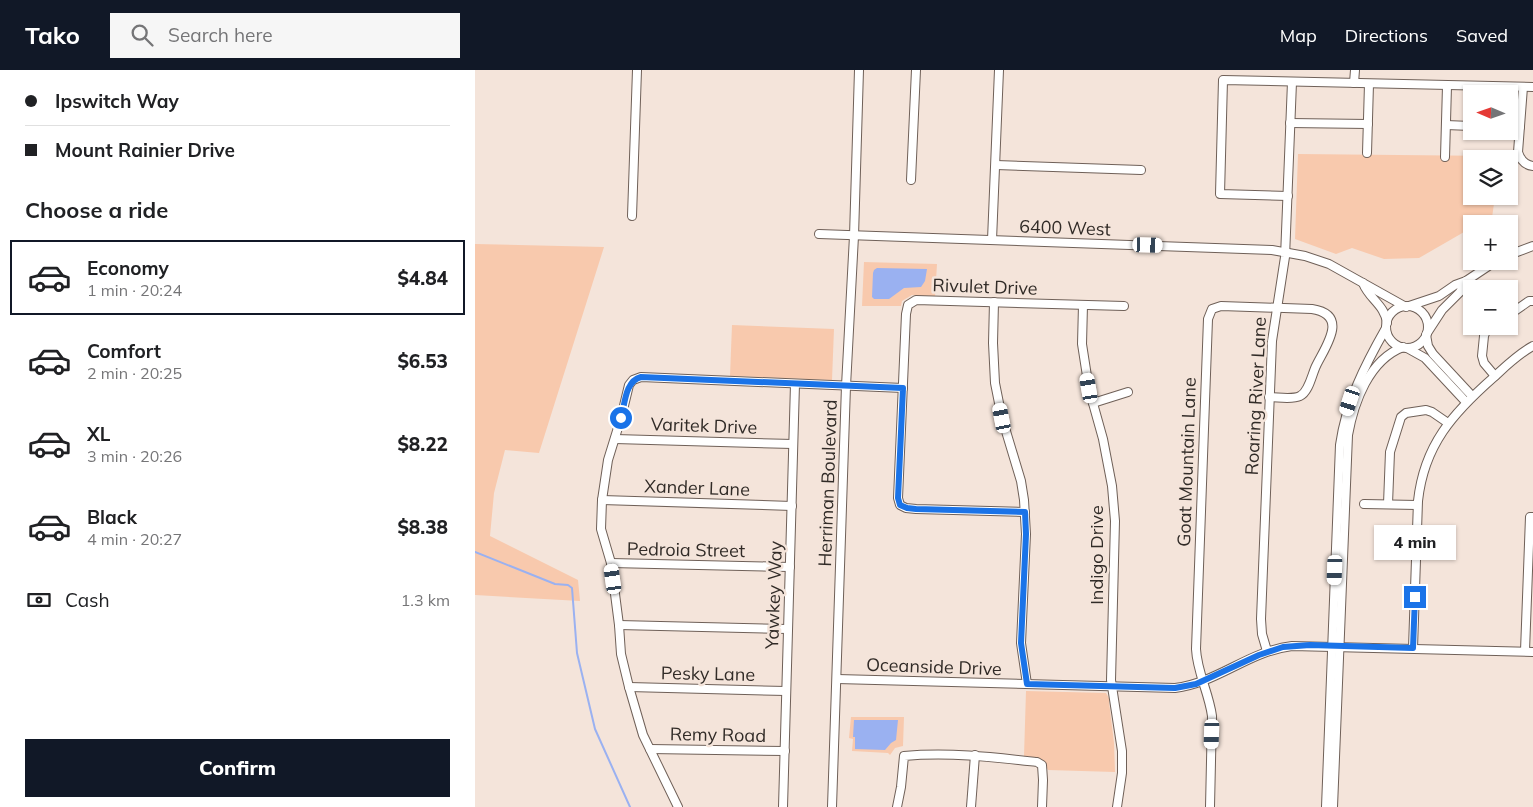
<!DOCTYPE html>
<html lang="en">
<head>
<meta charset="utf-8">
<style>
  body { margin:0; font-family:Mulish,sans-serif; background:#f6f6f6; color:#202124; height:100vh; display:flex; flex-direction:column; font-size:19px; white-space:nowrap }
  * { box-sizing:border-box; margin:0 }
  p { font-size:16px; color:#757577 }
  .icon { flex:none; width:28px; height:28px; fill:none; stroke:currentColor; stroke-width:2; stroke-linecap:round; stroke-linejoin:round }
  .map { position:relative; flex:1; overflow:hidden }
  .details { display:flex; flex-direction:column; background:#fff; width:475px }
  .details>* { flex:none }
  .guide { display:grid; align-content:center; height:110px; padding:0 25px; background:#fff }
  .needle { width:32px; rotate:272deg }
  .controls { position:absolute; left:988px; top:15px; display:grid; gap:10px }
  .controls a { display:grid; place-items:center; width:55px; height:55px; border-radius:0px; background:#fff; box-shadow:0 1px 4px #0004; font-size:25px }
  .end { position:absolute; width:22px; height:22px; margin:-11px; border:6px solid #1a73e8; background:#fff; box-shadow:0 0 0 2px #fff }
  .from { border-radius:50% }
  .bubble { position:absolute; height:35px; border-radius:0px; background:#fff; box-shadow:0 1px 4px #0004; font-size:16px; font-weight:800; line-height:35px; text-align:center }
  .car { position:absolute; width:15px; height:30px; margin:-15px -8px; border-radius:6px; box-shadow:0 0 4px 1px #0007; background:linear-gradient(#fff 24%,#345 0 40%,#fff 0 76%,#345 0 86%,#fff 0) }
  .guide b { display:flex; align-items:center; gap:18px; height:48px; font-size:19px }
  .guide b+b { border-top:1px solid #e0e0e0 }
  .guide i { width:12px; height:12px; background:#202124 }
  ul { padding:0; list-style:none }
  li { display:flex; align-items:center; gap:15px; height:75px; margin:0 10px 8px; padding:0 15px; border:2px solid transparent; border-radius:0px }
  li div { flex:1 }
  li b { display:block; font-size:19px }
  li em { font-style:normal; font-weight:800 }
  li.on { border-color:#111827 }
  li>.icon { width:45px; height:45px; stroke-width:1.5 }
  h2 { padding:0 25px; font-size:22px; line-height:60px }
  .pay { display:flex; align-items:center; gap:12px; height:55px; padding:0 25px; font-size:19px }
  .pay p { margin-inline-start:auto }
  .action { display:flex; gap:10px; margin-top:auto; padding:10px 25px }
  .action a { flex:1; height:58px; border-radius:0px; background:#111827; color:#fff; font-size:20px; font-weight:800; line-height:58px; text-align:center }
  header { display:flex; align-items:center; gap:30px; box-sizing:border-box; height:70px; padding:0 25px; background:#111827; color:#fff }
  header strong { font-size:24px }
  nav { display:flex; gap:28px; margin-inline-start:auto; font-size:18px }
  .search { width:350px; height:45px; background:#f6f6f6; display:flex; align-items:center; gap:12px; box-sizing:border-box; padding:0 18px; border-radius:0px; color:#757577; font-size:19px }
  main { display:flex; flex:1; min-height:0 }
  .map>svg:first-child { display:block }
  .green { fill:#f8c9ad }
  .water { fill:#9ab1f1 }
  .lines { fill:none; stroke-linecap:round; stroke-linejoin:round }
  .stream { stroke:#9ab1f1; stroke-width:2 }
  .minor-casing { stroke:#6f6058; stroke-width:10 }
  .minor { stroke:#fff; stroke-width:8 }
  .route { stroke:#1a73e8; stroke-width:6 }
  .labels { text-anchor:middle; stroke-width:5; stroke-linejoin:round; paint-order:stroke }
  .street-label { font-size:18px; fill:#312b27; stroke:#f4e4da }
</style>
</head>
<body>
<header>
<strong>Tako</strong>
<div class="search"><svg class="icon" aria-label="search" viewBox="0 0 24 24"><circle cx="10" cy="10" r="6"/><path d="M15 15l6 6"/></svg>Search here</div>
<nav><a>Map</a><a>Directions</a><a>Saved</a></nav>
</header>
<main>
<section class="details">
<div class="guide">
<b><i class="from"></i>Ipswitch Way</b>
<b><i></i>Mount Rainier Drive</b>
</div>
<h2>Choose a ride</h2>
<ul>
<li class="on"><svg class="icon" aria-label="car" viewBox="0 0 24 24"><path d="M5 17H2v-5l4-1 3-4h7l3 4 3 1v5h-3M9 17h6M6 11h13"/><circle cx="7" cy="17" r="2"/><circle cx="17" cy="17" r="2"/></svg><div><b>Economy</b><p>1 min · 20:24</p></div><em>$4.84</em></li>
<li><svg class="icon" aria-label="car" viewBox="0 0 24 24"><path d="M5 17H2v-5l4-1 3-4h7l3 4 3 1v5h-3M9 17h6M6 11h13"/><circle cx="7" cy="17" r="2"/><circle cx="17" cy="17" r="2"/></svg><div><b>Comfort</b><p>2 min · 20:25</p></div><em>$6.53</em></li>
<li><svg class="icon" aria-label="car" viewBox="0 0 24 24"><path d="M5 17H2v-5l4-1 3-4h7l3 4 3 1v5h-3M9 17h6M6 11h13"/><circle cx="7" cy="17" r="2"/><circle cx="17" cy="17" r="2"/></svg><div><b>XL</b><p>3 min · 20:26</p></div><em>$8.22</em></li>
<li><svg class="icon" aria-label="car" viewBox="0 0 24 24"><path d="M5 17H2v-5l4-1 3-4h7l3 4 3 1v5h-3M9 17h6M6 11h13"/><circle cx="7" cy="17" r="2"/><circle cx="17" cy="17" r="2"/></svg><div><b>Black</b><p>4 min · 20:27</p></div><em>$8.38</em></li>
</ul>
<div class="pay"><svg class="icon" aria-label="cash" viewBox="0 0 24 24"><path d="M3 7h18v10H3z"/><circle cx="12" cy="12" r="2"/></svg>Cash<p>1.3 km</p></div>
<div class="action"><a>Confirm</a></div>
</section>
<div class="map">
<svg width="1058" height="737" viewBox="0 0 1058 737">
  <rect width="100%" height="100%" fill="#f4e4da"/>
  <g class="green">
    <path d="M 823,84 L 1023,86 L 1023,89 L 996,89 L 996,126 L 1020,126 L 1017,148 L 1005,154 L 996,154 L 996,158 L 944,188 L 909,189 L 877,178 L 861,184 L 820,169 Z"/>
    <path d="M 0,174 L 129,177 L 64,383 L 30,380 L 19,423 L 15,466 L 103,510 L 105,531 L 0,525 Z"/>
    <path d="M 389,192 L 462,194 L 460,227 L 437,225 L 427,231 L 426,236 L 387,236 Z"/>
    <path d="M 257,255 L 359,259 L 357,310 L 255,306 Z"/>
    <path d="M 551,621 L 631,623 L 635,630 L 634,632 L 639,673 L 640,702 L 573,700 C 568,688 561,687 549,686 Z"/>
    <path d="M 376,647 L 429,647 L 428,676 L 420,678 L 415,685 L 413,683 L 377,681 L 378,669 L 374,668 Z"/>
  </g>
  <g class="water">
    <path d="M 402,198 L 452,199 L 450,211 L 446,217 L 429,218 L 414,229 L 399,229 L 397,227 L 398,203 L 399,200 Z"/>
    <path d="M 379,650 L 423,650 L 421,670 L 416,673 L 410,680 L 380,679 L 380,667 L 378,667 Z"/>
  </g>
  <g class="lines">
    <path class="stream" d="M 0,482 L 80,514 L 93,515 L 97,518 L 102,583 L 120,659 L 155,737"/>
    <defs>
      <g id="minor">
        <path d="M 879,13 L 880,0"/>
        <path d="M 1048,17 L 1043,82 C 1045,89 1049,95 1058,96"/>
        <path d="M 815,53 L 893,54"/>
        <path d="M 971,55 L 996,56"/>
        <path d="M 1034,56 L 1045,57"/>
        <path d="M 892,83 L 894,14"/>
        <path d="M 970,87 L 972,16"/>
        <path d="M 521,95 L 666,100"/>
        <path d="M 436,110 L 441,0"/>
        <path d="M 813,126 L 745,124 L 748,10 L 1058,17"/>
        <path d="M 157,146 L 162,0"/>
        <path d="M 344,164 L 797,180 L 830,186 L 854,194 L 931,237"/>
        <path d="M 517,170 L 524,0"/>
        <path d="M 1034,185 L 1058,176"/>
        <path d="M 888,213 C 894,229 910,235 912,253"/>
        <path d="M 519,232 L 518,273 L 520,313 L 527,348 L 546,411 L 549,430 L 551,464 L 546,573 L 552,614"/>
        <path d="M 608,235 L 607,274 L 614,319 L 628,369 L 637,416 L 640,451 L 636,610 L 647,681 L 647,703 L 642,737"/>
        <path d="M 934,236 L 964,226 L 980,215 L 991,211 L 1021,191"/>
        <circle cx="932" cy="257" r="21"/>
        <path d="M 1034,245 L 1054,231 L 1058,231"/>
        <path d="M 1018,256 L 1011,261 L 1009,266 L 1007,286 L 1009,293 L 1020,306"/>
        <path d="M 952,263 L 967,240 L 985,222 L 991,211"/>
        <path d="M 951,265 L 953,276 L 958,284 L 997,326"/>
        <path d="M 932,278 L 950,288 L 991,332"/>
        <path d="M 618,333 L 653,322"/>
        <path d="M 140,369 L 318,374"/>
        <path d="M 127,430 L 317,436"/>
        <path d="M 889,434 L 942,435"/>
        <path d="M 913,434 L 915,382 L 926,347 L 931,343 L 951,340 L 957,342 L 973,353"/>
        <path d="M 550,442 L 441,439 L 431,438 L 425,435 L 423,428 L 431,244 L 433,235 L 441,230 L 649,236"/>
        <path d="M 136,493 L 315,497"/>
        <path d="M 144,555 L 313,559"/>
        <path d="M 938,578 L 943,431 C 949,375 978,343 1019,307 C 1031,296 1043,284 1058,276"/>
        <path d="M 792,581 L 787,564 L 786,549 L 797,271 L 810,187 L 817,12"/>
        <path d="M 1050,581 L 1055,447 L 1058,447"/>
        <path d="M 362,609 L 700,618 C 742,613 774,581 817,576 L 1058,582"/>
        <path d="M 154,617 L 311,621"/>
        <path d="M 175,679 L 310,681"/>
        <path d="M 203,737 L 168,665 L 154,617 L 146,584 L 144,555 L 136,493 L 126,459 L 127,430 L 133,390 L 146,348 L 154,315 L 158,310 L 166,307 L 428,318"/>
        <path d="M 308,737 L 320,314"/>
        <path d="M 357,737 L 371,316 L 379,166 L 384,0"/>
        <path d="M 422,737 L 426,717 L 429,686 C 474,682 517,687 562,692 L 567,695 L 568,710 L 567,737"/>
        <path d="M 496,737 L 500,685"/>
        <path d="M 735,737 L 737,646 C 734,623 722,602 721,579 L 733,249 L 737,239 L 746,236 L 837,239 C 875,245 850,277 841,296 C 837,304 834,322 825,326 C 817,330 803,327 794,327"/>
        <path d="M 851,737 L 865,375 C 871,332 890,295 911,258"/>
        <path d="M 858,737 L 873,365 C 879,332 894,290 928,277"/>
      </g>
    </defs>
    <use href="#minor" class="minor-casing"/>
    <use href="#minor" class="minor"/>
  </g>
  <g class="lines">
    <path class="route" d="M 146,348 C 150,334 150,311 166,307 L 428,318 L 423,428 L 425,435 L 432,438 L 441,439 L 550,442 L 551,464 L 546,573 L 552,614 L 700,618 L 721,614 L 784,585 L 808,577 L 835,575 L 938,578 L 940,527"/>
  </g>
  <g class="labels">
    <g class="street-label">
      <text transform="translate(590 158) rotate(2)" y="6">6400 West</text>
      <text transform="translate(510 217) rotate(2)" y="6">Rivulet Drive</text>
      <text transform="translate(781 326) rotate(-87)" y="6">Roaring River Lane</text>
      <text transform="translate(229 356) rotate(2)" y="6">Varitek Drive</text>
      <text transform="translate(712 392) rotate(-88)" y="6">Goat Mountain Lane</text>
      <text transform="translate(353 413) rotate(-88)" y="6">Herriman Boulevard</text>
      <text transform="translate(222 418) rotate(2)" y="6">Xander Lane</text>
      <text transform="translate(211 480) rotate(1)" y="6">Pedroia Street</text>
      <text transform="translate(622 485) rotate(-90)" y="6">Indigo Drive</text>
      <text transform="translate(299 525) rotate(-88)" y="6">Yawkey Way</text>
      <text transform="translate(459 597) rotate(2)" y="6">Oceanside Drive</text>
      <text transform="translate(233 604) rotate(1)" y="6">Pesky Lane</text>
      <text transform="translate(243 665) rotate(1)" y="6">Remy Road</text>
    </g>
  </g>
</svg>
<div class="controls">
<a><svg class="needle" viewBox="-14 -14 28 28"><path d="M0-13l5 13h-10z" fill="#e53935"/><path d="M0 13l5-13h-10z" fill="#757577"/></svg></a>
<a><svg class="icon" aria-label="layers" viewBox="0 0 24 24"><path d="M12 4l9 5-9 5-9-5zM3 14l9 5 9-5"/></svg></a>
<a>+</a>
<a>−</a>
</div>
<i class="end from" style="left:146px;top:348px"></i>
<i class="end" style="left:940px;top:527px"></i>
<div class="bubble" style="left:899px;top:455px;width:82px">4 min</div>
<i class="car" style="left:673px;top:175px;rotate:92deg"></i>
<i class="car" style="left:614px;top:318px;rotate:350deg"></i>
<i class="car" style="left:875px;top:331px;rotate:198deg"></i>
<i class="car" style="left:527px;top:348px;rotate:349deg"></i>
<i class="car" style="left:860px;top:500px;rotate:182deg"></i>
<i class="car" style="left:138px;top:509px;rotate:352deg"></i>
<i class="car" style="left:737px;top:664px;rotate:182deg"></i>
</div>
</main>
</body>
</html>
